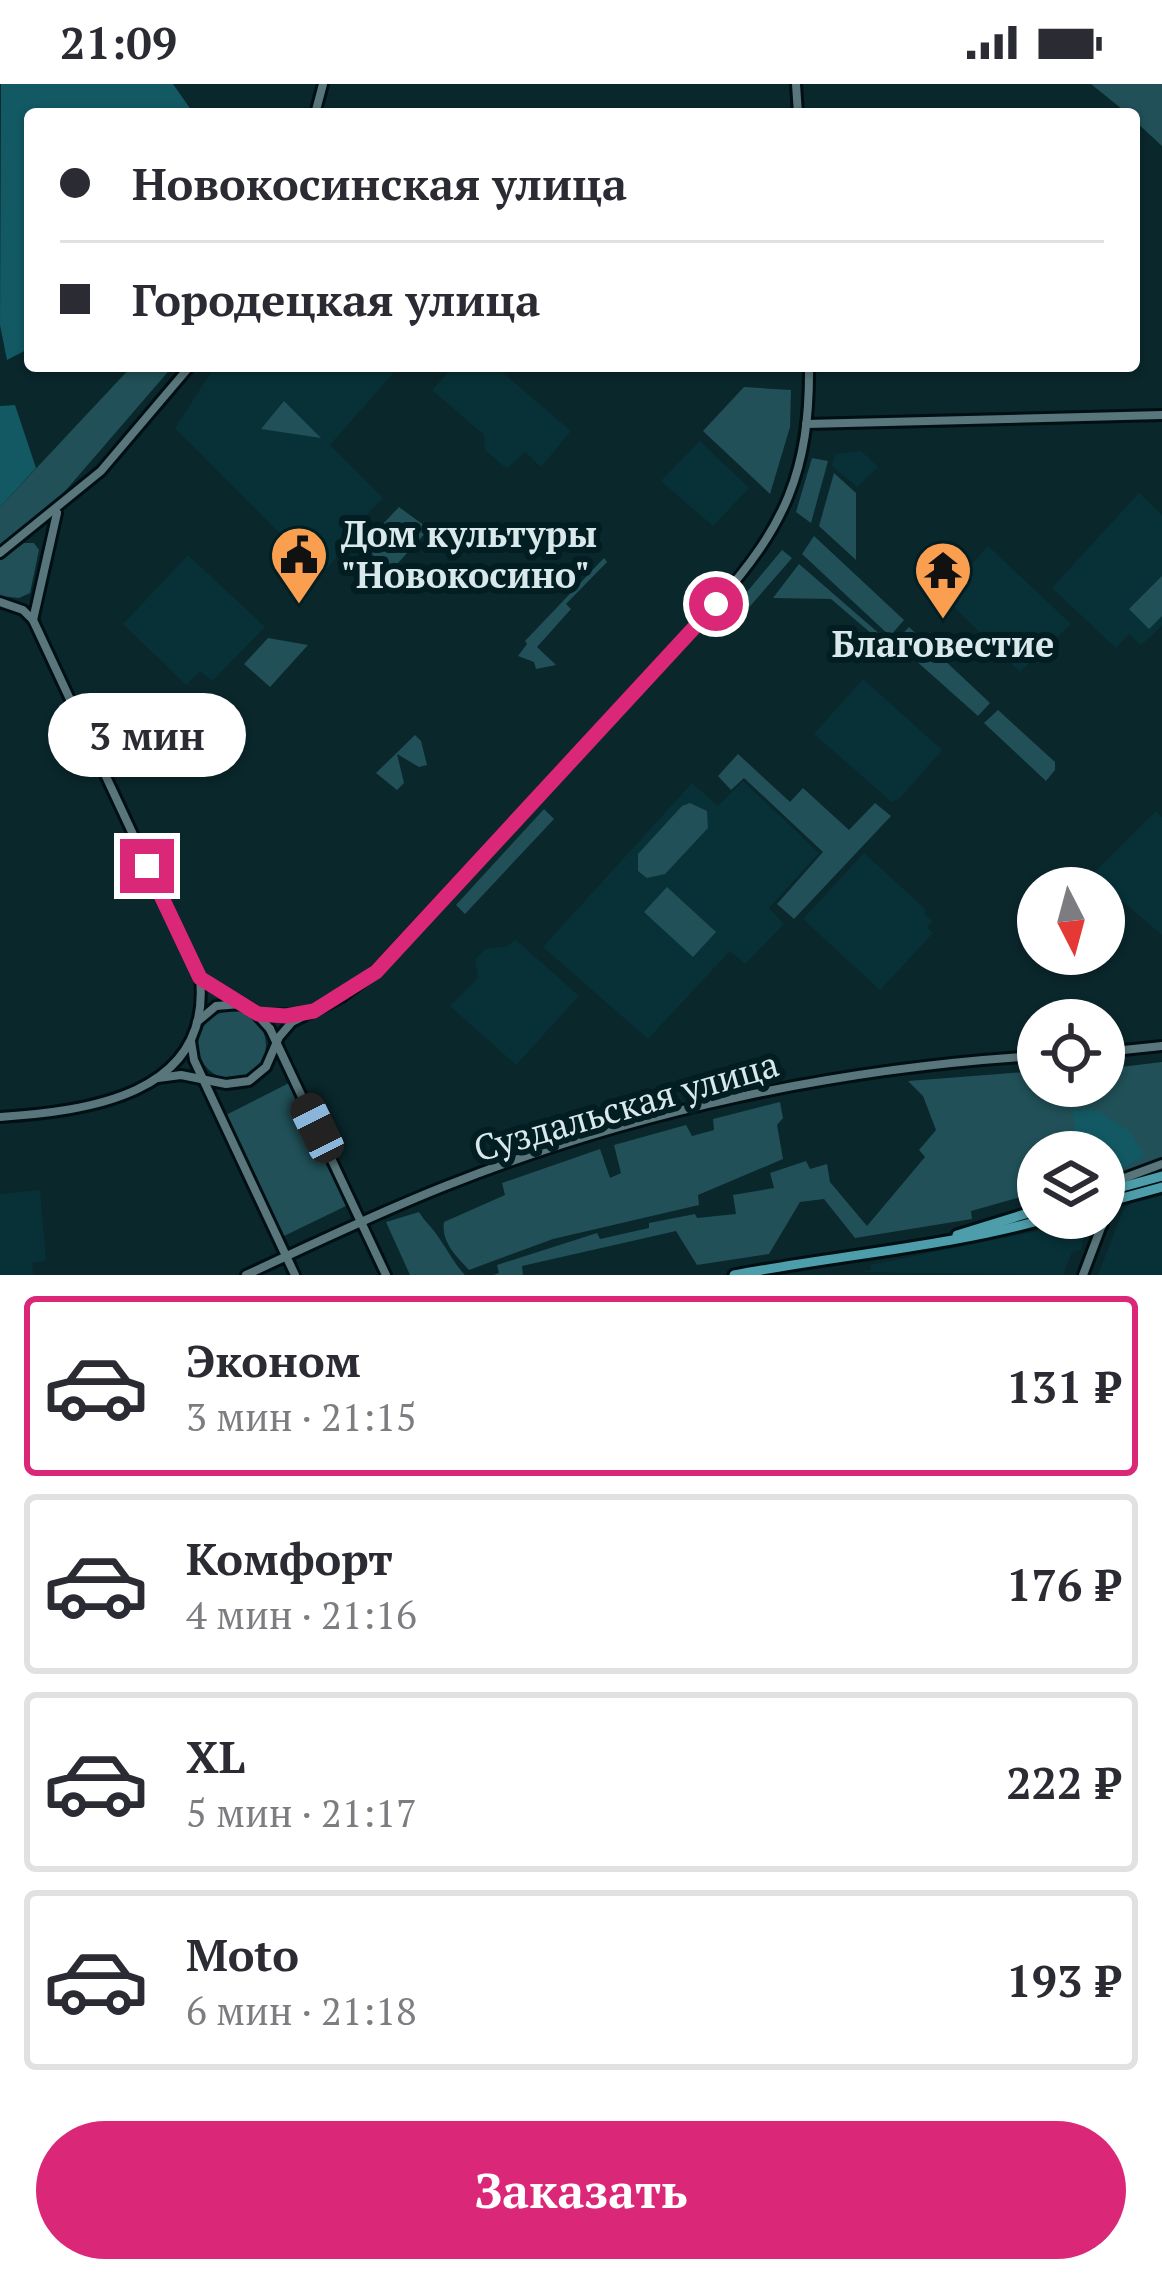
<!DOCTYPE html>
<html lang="ru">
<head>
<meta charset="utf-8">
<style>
  body { margin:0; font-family:"PT Serif",serif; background:#f2f2f3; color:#2b2b33; height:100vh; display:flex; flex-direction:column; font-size:45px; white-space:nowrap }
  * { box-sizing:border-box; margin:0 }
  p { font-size:39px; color:#7c7c81 }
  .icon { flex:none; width:66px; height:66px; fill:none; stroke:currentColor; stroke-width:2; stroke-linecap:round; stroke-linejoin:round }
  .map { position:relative; height:1191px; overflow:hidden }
  .side { display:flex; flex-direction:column; background:#fff; flex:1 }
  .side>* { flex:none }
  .banner { position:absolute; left:24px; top:24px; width:1116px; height:264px; border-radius:12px; box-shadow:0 3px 9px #0004; display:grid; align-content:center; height:264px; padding:0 36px; background:#fff }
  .needle { width:78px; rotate:174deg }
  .tools { position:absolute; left:1017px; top:783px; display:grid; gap:24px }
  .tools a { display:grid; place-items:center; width:108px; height:108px; border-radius:50%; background:#fff; box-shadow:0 3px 9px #0004; font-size:60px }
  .end { position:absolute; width:54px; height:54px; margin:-27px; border:15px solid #db2777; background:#fff; box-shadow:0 0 0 6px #fff }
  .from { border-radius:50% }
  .bubble { position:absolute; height:84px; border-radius:42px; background:#fff; box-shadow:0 3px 9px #0004; font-size:39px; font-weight:600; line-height:84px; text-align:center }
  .car { position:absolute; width:36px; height:72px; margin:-36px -18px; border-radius:15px; box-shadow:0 0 9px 3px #0007; background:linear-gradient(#222 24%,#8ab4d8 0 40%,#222 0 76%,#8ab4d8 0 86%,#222 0) }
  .banner b { display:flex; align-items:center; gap:42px; height:114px; font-size:45px }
  .banner b+b { border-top:3px solid #e1e1e2 }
  .banner i { width:30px; height:30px; background:#2b2b33 }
  ul { padding:21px 0 0; list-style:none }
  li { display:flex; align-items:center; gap:36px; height:180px; margin:0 24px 18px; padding:0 12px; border:6px solid #e1e1e2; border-radius:12px }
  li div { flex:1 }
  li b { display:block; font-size:45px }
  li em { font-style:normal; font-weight:600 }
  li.on { border-color:#db2777 }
  li>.icon { width:108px; height:108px; stroke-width:1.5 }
  .cta { display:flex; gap:24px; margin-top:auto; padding:24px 36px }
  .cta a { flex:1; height:138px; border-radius:72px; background:#db2777; color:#fff; font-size:48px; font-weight:600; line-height:138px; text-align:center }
  .status { display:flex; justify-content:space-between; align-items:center; height:84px; padding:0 60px; background:#fff; direction:ltr }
  .status svg { height:33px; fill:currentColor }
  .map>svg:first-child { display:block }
  .built { fill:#073137 }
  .green { fill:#215058 }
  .forest { fill:#125963 }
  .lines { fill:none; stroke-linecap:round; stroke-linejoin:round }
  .minor-casing { stroke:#000f13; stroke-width:14 }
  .major-casing { stroke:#000f13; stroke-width:15 }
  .minor { stroke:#58767b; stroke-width:8 }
  .major { stroke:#4d9eaa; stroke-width:9 }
  .route { stroke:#db2777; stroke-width:15 }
  .labels { text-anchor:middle; stroke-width:12; stroke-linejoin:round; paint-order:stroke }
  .poi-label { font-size:36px; font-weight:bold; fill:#d8e8eb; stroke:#021e22; text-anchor:start }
  .street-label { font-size:36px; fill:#d8e8eb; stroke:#021e22 }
</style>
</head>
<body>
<div class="status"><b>21:09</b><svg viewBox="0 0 49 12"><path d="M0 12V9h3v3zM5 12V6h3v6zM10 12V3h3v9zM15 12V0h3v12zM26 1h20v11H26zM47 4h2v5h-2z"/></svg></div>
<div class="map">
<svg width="1162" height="1191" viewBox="0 0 1162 1191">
  <rect width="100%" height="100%" fill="#0a272c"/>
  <g class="built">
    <path d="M 215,282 L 390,282 L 395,287 L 330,361 L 383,414 L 363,434 L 367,438 L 321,491 L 175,344 Z"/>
    <path d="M 454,282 L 495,282 L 571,347 L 541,383 L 525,368 L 507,385 L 485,366 L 484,351 L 432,306 Z"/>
    <path d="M 700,357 L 749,404 L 713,442 L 661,397 Z"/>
    <path d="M 861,367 L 878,383 L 857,403 L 832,382 L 835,370 Z"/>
    <path d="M 1139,409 L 1162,431 L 1162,542 L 1141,561 L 1129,550 L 1116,564 L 1052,504 Z"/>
    <path d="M 988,462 L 1071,540 L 1020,588 L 943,512 Z"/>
    <path d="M 188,471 L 265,543 L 212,597 L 200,587 L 186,601 L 123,540 Z"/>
    <path d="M 863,595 L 942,666 L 900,714 L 892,718 L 814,650 Z"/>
    <path d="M 743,697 L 819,769 L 769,824 L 784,840 L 745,880 L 730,867 L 648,955 L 543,863 L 692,699 L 718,722 Z"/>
    <path d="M 1156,727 L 1162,733 L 1162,851 L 1092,791 Z"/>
    <path d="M 864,769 L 926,826 L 924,830 L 932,837 L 927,843 L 933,849 L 880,906 L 803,835 Z"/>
    <path d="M 515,855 L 579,912 L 516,981 L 450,922 L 478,894 L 475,876 L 485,865 L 508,862 Z"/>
    <path d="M 40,1106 L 46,1177 L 32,1179 L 33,1191 L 0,1191 L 0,1110 Z"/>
    <path d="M 1162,1112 L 1162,1191 L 1098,1191 L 1123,1126 L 1131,1119 Z"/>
    <path d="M 1087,1137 L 1081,1166 L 1072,1168 L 1063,1191 L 860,1188 L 871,1186 L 870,1181 Z"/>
  </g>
  <g class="green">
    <path d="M 1091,0 L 1162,0 L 1162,62 L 1134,36 L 1134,30 L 1128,30 Z"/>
    <path d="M 132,282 L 173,282 L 60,413 L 0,462 L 0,423 Z"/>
    <path d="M 744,303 L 791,306 L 790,343 L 770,410 L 703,347 Z"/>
    <path d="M 284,317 L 321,354 L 261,345 Z"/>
    <path d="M 812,374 L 828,377 L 811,439 L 796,428 Z"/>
    <path d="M 834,389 L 856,409 L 856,476 L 819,442 Z"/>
    <path d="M 399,423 L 429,445 L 388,490 L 364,460 Z"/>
    <path d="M 814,452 L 904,536 L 890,552 L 802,470 Z"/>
    <path d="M 24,459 L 34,459 L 39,466 L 30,509 L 19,514 L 0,512 L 0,476 Z"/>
    <path d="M 782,466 L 792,474 L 725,551 L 711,551 Z"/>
    <path d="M 604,474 L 607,478 L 566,520 L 571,525 L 537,563 L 556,581 L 536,585 L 534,578 L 518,572 L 527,560 L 525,557 Z"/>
    <path d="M 799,480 L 882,552 L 879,556 L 831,515 L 773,514 Z"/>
    <path d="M 1162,492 L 1162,532 L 1149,545 L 1129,525 Z"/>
    <path d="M 909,543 L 990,619 L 978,632 L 895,558 Z"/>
    <path d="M 268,554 L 308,561 L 270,603 L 244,580 Z"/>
    <path d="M 998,626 L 1055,678 L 1055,686 L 1046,697 L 984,639 Z"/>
    <path d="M 415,651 L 421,657 L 427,681 L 419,683 L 397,670 L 404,699 L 397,706 L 376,689 Z"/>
    <path d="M 738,670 L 790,718 L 803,704 L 849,746 L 875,719 L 891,732 L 794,835 L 777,820 L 823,768 L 744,694 L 731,706 L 718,692 Z"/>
    <path d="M 690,719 L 707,727 L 708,744 L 665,790 L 647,794 L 638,787 L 638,770 L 682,722 Z"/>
    <path d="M 544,725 L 554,735 L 465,830 L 456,821 Z"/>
    <path d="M 667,803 L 716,848 L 693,873 L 644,828 Z"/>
    <circle cx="232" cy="961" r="34"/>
    <path d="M 1162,978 L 1162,1074 L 1104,1095 L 1104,1068 L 1038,1068 L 1038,1108 L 971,1127 L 972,1135 L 855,1154 L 824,1115 L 800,1118 L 769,1170 L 697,1181 L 676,1147 L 522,1182 L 523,1191 L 493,1191 L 499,1189 L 497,1181 L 597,1149 L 600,1155 L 649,1144 L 649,1139 L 695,1130 L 697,1134 L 736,1130 L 733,1111 L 774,1104 L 770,1089 L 806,1077 L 810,1085 L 827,1080 L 830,1098 L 867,1142 L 925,1073 L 919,1066 L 936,1046 L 923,1012 L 908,997 L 1038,987 L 1038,1002 L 1104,1002 L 1104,985 Z"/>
    <path d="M 289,999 L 348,1121 L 284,1152 L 226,1031 Z"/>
    <path d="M 780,1018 L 783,1034 L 777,1041 L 783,1075 L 698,1111 L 699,1121 L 553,1155 L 469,1186 C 456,1172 441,1158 444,1138 L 505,1111 L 502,1099 L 600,1065 L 610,1094 L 621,1089 L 614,1061 L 686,1041 L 692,1052 L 714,1046 L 713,1035 Z"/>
    <path d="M 419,1128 C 425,1138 433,1144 439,1154 C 448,1167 454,1179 465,1191 L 410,1191 L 386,1138 Z"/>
  </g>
  <g class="forest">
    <path d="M 1,0 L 173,0 L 194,30 L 30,30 L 30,264 L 7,276 L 0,241 Z"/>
    <path d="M 15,321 L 36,384 L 0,423 L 0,322 Z"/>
    <path d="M 1097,1026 L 1130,1048 L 1144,1072 L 1104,1095 L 1104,1068 L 1077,1068 L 1073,1027 Z"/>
  </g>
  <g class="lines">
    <defs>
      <g id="minor">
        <path d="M 796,0 L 798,30"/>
        <path d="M 315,30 L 323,0"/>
        <path d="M 806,340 L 1162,331"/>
        <path d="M 0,469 L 101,387 L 190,282"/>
        <path d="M 0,518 L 23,526 L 33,536 L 200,894 C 212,1012 86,1027 0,1033"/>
        <path d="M 33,536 L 57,429"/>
        <path d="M 200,895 L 252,925 L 270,945"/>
        <path d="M 262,931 L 300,930"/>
        <path d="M 197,938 L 216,922 L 241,920"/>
        <path d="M 270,945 L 386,1191"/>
        <path d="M 191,957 L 194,976 L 295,1191"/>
        <path d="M 1104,968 L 1162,962"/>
        <path d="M 158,994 L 181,991 L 226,1000 L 249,997 L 266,983 L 279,953 L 292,938 L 342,913 L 375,888 L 716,520 C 785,442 810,388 809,282"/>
        <path d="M 246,1191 C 313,1160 379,1128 448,1101 C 634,1027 838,984 1038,972"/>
        <path d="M 1083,1191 L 1119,1096 L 1162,1080"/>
      </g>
      <g id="major">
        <path d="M 1104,1108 L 1162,1092"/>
        <path d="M 1104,1119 L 1162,1103"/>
        <path d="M 1099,1134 L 1102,1141"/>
        <path d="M 957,1151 L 1038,1126"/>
        <path d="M 734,1191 C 839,1171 947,1163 1049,1134"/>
      </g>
    </defs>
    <use href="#minor" class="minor-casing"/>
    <use href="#major" class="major-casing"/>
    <use href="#minor" class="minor"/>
    <use href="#major" class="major"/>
  </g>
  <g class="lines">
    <path class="route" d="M 147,782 L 200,894 L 258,930 L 286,932 L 314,927 L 376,888 L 716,520"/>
  </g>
  <defs>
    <symbol id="civic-pin" viewBox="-11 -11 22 30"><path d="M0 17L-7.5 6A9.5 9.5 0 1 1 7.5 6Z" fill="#fa9f4f" stroke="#021e22"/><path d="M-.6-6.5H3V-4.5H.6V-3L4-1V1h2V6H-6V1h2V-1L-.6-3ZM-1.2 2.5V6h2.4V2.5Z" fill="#111"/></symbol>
    <symbol id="temple-pin" viewBox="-11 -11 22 30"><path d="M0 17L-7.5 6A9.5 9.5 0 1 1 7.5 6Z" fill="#fa9f4f" stroke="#021e22"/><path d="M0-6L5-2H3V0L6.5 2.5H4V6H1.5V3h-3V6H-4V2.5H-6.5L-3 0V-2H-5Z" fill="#111"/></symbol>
  </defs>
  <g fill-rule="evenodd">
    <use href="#civic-pin" x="266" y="438" width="66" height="90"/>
    <use href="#temple-pin" x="910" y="453" width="66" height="90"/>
  </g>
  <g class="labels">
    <g class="poi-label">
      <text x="341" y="463">Дом культуры<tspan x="341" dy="41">"Новокосино"</tspan></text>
      <text x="943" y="573" text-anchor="middle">Благовестие</text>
    </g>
    <g class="street-label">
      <text transform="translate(626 1022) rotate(-16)" y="13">Суздальская улица</text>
    </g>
  </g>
</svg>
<div class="tools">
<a><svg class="needle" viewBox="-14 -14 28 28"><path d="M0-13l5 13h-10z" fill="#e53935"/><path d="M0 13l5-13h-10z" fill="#7c7c81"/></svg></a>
<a><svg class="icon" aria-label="locate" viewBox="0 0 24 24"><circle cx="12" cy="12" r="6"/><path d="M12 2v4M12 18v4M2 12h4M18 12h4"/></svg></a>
<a><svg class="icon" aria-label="layers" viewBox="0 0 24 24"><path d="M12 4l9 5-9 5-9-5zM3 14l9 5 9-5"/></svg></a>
</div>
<i class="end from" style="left:716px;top:520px"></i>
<i class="end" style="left:147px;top:782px"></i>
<div class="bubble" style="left:48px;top:609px;width:198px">3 мин</div>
<i class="car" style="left:317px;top:1044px;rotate:334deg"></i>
<div class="banner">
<b><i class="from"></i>Новокосинская улица</b>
<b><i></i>Городецкая улица</b>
</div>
</div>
<section class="side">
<ul>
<li class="on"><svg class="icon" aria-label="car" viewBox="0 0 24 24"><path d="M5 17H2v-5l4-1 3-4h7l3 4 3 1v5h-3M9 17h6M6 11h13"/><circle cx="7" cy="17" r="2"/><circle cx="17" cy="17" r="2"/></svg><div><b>Эконом</b><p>3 мин · 21:15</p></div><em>131 ₽</em></li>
<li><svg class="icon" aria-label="car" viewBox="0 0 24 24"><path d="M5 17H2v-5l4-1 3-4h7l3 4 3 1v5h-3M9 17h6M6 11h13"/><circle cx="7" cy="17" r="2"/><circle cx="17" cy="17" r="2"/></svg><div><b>Комфорт</b><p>4 мин · 21:16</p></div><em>176 ₽</em></li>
<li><svg class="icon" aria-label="car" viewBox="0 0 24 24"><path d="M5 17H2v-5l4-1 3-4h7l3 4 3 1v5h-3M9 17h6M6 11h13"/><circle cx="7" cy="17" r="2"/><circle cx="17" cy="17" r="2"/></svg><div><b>XL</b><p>5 мин · 21:17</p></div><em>222 ₽</em></li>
<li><svg class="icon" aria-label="car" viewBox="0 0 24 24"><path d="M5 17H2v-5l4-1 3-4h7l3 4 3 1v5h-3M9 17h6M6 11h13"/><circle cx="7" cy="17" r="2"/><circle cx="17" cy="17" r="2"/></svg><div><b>Moto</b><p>6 мин · 21:18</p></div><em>193 ₽</em></li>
</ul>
<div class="cta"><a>Заказать</a></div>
</section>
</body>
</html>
